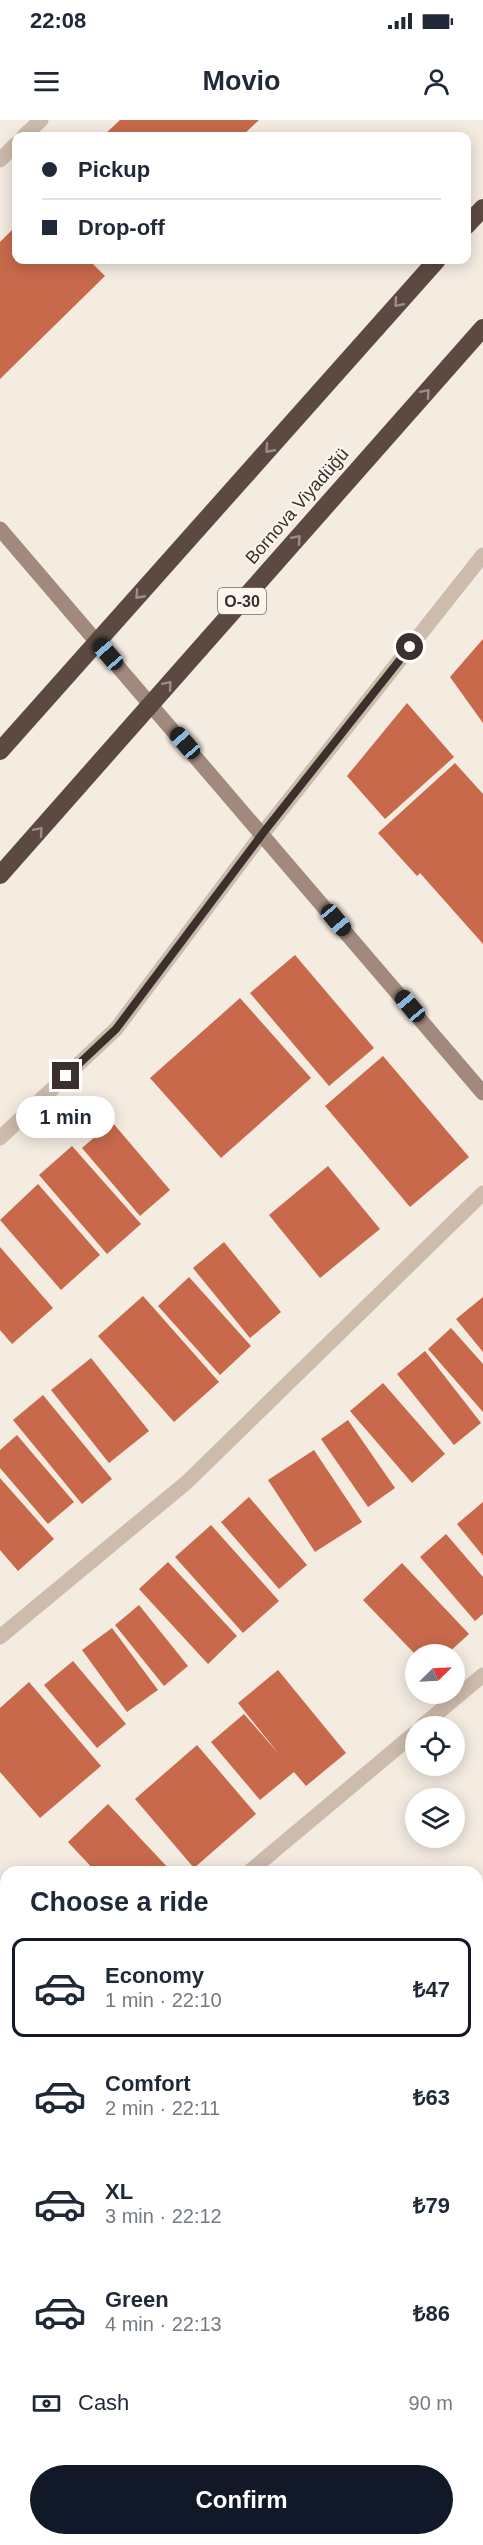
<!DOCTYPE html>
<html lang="en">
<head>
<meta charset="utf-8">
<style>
  body { margin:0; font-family:Helvetica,sans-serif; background:#f6f6f7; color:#1f2937; height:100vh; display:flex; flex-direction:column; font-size:22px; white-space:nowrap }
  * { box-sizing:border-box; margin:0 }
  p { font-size:20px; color:#747a83 }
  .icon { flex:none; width:33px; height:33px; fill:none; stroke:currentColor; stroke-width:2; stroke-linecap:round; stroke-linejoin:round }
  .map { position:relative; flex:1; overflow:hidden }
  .drawer { position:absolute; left:0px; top:1746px; width:483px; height:680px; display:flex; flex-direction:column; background:#fff; border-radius:18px 18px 0 0; box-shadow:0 3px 15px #0003 }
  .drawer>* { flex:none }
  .hud { position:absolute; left:12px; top:12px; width:459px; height:132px; border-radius:12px; box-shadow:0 3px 15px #0003; display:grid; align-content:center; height:132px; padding:0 30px; background:#fff }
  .needle { width:39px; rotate:66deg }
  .tools { position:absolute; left:405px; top:1524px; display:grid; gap:12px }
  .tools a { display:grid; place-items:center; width:60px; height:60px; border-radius:50%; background:#fff; box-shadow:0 3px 15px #0003; font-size:30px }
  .end { position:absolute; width:27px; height:27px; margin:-14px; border:8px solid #3b302b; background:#fff; box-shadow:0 0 0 3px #fff }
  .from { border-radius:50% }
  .bubble { position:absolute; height:42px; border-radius:21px; background:#fff; box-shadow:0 3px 15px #0003; font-size:20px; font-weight:800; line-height:42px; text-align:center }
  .car { position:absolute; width:18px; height:36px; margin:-18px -9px; border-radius:8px; box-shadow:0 0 4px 2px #0007; background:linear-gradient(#222 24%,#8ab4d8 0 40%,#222 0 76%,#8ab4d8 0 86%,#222 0) }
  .hud b { display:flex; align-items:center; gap:21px; height:57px; font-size:22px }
  .hud b+b { border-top:2px solid #e0e1e3 }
  .hud i { width:15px; height:15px; background:#1f2937 }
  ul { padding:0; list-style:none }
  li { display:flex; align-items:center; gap:18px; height:99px; margin:0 12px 9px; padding:0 18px; border:3px solid transparent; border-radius:12px }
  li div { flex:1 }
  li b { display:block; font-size:22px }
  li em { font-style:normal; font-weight:800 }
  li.selected { border-color:#111827 }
  li>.icon { width:54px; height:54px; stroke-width:1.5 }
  h2 { padding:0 30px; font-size:27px; line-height:72px }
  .pay { display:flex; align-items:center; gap:15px; height:66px; padding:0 30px; font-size:22px }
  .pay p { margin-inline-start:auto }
  .cta { display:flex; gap:12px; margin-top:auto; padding:12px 30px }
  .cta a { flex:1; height:69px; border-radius:36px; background:#111827; color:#fff; font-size:24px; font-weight:800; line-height:69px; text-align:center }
  .status { display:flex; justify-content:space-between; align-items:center; height:42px; padding:0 30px; background:#fff; direction:ltr }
  .status svg { height:16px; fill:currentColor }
  header { display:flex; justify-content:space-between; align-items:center; height:78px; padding:0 30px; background:#fff; font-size:27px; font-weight:800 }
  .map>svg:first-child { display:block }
  .green { fill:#b8c4a0 }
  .building { fill:#c8694b }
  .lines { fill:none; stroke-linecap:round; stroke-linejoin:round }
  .street { stroke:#cdbbac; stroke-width:15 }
  .secondary { stroke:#a18a7d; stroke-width:15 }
  .highway { stroke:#5c4a42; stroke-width:18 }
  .highway-bridge { stroke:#5c4a42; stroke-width:18 }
  .oneway { stroke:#9c8e87 }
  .route { stroke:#3b302b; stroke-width:8 }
  .labels { text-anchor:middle; stroke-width:4.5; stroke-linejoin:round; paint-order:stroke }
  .shield { fill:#fbf5ee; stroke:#756b66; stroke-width:1.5 }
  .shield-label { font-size:16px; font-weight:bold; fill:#3b302b }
  .street-label { font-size:18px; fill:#3b302b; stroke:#fbf5ee }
</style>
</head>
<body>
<div class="status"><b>22:08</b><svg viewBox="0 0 49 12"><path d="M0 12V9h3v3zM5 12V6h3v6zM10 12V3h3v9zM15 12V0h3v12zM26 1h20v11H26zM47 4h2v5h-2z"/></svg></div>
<header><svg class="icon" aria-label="menu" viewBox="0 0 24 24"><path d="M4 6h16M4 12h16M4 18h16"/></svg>Movio<svg class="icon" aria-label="person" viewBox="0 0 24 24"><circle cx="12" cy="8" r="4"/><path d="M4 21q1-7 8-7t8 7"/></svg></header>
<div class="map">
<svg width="483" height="2425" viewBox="0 0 483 2425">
  <rect width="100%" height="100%" fill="#f4ebe1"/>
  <path class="green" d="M 483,1886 L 483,2425 L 367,2425 L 361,2420 L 477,2420 L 477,1892 Z"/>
  <g class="building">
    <path d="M 120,0 L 259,0 L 242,16 L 103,16 Z"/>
    <path d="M 16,106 L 16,140 L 89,140 L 105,156 L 0,259 L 0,122 Z"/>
    <path d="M 483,519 L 483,603 L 450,557 Z"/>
    <path d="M 407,583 L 454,637 L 385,699 L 347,656 Z"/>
    <path d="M 455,643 L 483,674 L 483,824 L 420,753 L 417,756 L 378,713 Z"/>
    <path d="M 295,835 L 374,928 L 329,966 L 250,873 Z"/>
    <path d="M 240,878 L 311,958 L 221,1038 L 150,958 Z"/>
    <path d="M 383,936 L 469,1037 L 410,1087 L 325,986 Z"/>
    <path d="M 112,1002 L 170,1070 L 140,1096 L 82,1028 Z"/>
    <path d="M 72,1026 L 141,1104 L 107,1134 L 39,1055 Z"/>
    <path d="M 328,1046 L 380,1109 L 320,1158 L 269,1095 Z"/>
    <path d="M 38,1064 L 100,1135 L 61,1170 L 0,1100 Z"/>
    <path d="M 224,1122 L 281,1192 L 250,1218 L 193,1148 Z"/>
    <path d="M 0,1127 L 53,1188 L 12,1224 L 0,1210 Z"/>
    <path d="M 189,1157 L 251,1226 L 220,1255 L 158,1186 Z"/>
    <path d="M 143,1176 L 219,1262 L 174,1302 L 98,1216 Z"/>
    <path d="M 483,1177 L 483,1232 L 456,1199 Z"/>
    <path d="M 451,1208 L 483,1244 L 483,1292 L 428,1229 Z"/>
    <path d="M 425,1231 L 481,1303 L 454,1325 L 397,1254 Z"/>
    <path d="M 91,1238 L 149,1311 L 109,1343 L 51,1270 Z"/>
    <path d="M 383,1263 L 445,1334 L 412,1363 L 350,1291 Z"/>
    <path d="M 43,1275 L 112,1359 L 82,1384 L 13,1300 Z"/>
    <path d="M 348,1300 L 395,1368 L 368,1387 L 321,1319 Z"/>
    <path d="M 17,1315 L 74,1382 L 48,1404 L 0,1348 L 0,1330 Z"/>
    <path d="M 314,1330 L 362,1402 L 315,1432 L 268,1360 Z"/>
    <path d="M 0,1358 L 54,1419 L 18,1451 L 0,1430 Z"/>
    <path d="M 249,1377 L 307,1445 L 279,1469 L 221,1402 Z"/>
    <path d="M 483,1382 L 483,1436 L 457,1404 Z"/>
    <path d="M 211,1405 L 279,1481 L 243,1513 L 175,1437 Z"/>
    <path d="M 446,1414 L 483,1457 L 483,1494 L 475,1501 L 420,1437 Z"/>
    <path d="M 168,1442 L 237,1516 L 208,1544 L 139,1469 Z"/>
    <path d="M 402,1443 L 469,1514 L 447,1534 L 415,1534 L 363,1480 Z"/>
    <path d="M 139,1485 L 188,1546 L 164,1566 L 115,1505 Z"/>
    <path d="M 112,1508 L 158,1570 L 127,1592 L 82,1530 Z"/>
    <path d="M 73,1541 L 126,1604 L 97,1628 L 44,1565 Z"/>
    <path d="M 278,1550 L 346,1633 L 306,1666 L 294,1652 L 260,1680 L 211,1622 L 244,1594 L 279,1634 L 238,1583 Z"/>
    <path d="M 29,1562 L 101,1646 L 40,1698 L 0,1652 L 0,1588 Z"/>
    <path d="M 197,1625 L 256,1694 L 194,1748 L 135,1679 Z"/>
    <path d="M 108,1684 L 172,1752 L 96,1752 L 68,1722 Z"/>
    <path d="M 0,2172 L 6,2179 L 6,2239 L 0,2245 Z"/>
    <path d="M 67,2420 L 298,2420 L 303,2425 L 72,2425 Z"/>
  </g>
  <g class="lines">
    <g class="street">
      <path d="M 24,16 L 41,0"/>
      <path d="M 0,40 L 16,24"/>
      <path d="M 0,1018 L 116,909 L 263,713 L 483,435"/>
      <path d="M 0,1517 L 187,1362 L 483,1073"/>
      <path d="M 422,1606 L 483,1555"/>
      <path d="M 249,1752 L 416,1612"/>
      <path d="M 0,1913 L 6,1919"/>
      <path d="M 0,1964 L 6,1958"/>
    </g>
    <path class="secondary" d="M 0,409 L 483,973"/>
    <path class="highway" d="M 466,106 L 483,88"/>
    <g class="highway-bridge">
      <path d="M 0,631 L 437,140"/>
      <path d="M 0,755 L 483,208"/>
    </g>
  </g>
  <defs><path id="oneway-chevron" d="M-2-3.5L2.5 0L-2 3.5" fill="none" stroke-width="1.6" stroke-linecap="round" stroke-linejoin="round" transform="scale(1.5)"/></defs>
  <g class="oneway">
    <use href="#oneway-chevron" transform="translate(398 183) rotate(131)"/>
    <use href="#oneway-chevron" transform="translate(426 273) rotate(-49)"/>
    <use href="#oneway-chevron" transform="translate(269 329) rotate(132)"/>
    <use href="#oneway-chevron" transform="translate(297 419) rotate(-49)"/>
    <use href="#oneway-chevron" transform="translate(139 475) rotate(132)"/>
    <use href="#oneway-chevron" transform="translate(168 565) rotate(-49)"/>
    <use href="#oneway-chevron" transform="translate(39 711) rotate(-49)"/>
  </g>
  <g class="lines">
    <path class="route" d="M 66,956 L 116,909 L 263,713 L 410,527"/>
  </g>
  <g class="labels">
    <rect class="shield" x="218" y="468" width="48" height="26" rx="4.5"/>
    <g class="shield-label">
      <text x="242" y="487">O-30</text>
    </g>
    <g class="street-label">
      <text transform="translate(297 386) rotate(-49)" y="6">Bornova Viyadüğü</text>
    </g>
  </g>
</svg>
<div class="tools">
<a><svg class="needle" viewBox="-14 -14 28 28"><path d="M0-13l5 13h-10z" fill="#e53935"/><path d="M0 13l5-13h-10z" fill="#747a83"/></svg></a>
<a><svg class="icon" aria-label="locate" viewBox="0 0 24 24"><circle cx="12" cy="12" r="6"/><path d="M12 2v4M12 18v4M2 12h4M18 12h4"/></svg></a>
<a><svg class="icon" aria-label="layers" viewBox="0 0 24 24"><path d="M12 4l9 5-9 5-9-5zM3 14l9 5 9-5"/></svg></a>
</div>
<i class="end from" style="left:410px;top:527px"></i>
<i class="end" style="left:66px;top:956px"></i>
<div class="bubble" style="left:16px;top:976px;width:99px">1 min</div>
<i class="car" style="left:108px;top:534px;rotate:319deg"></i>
<i class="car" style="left:185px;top:623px;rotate:319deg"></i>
<i class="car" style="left:336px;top:800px;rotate:140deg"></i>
<i class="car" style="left:410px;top:886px;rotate:320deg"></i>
<div class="hud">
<b><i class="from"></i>Pickup</b>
<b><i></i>Drop-off</b>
</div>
<section class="drawer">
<h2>Choose a ride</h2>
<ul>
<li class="selected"><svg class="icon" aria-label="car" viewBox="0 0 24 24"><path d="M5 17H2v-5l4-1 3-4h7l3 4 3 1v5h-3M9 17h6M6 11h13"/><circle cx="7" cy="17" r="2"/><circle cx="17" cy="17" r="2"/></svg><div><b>Economy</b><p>1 min · 22:10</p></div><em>₺47</em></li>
<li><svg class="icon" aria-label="car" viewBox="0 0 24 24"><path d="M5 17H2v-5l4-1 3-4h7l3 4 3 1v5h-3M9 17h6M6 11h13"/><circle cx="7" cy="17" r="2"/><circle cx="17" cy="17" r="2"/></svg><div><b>Comfort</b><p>2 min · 22:11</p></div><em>₺63</em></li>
<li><svg class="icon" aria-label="car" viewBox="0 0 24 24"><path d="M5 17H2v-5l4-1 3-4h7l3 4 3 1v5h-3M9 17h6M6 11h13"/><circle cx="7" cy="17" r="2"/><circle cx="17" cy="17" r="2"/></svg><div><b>XL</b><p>3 min · 22:12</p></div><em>₺79</em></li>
<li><svg class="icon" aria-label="car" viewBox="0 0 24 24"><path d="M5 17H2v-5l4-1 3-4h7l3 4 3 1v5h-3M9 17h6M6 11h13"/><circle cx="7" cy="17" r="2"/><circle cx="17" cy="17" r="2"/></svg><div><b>Green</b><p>4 min · 22:13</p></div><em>₺86</em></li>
</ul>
<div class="pay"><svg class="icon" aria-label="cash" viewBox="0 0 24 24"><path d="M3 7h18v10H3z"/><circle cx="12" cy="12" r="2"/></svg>Cash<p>90 m</p></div>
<div class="cta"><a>Confirm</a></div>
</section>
</div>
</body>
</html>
